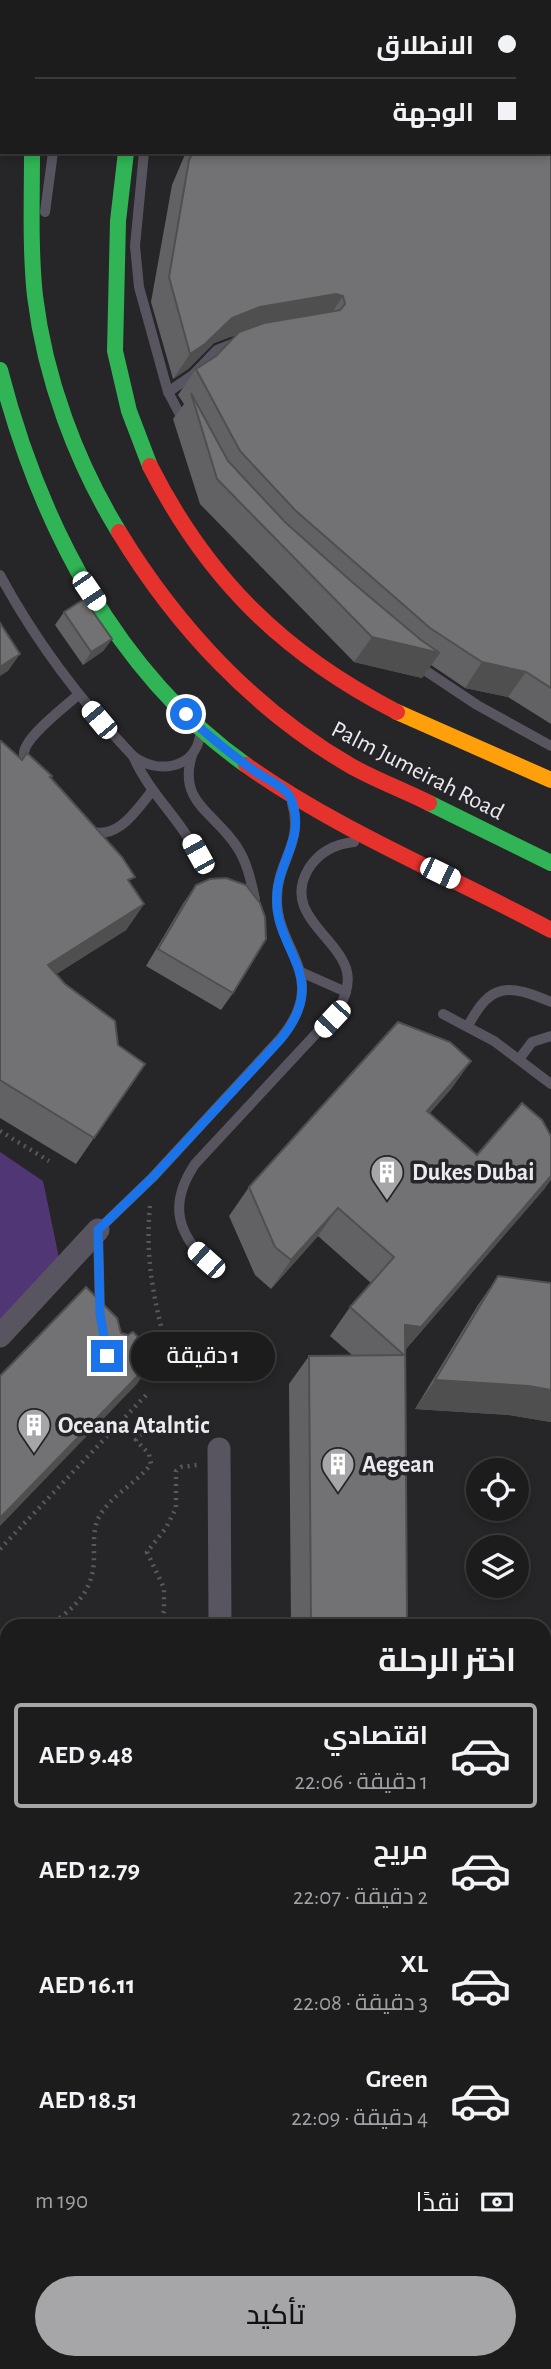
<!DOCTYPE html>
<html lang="ar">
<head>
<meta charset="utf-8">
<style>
  body { margin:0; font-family:"Alegreya Sans",Cairo,sans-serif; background:#29292a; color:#f1f3f6; direction:rtl; height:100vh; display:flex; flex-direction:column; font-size:26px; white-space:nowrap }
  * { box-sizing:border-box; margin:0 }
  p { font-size:23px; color:#a0a1a4 }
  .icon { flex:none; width:38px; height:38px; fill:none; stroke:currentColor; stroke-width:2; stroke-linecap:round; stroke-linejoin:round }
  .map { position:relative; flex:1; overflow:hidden; direction:ltr }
  .details { position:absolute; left:0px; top:1619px; width:551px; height:751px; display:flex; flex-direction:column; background:#1c1c1d; border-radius:21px 21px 0 0; box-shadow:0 4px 10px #0003,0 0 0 2px #3a3a3b; direction:rtl }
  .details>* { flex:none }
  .guide { position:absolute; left:0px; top:0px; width:551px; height:154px; box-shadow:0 4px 10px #0003,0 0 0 2px #3a3a3b; direction:rtl; display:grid; align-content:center; height:154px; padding:0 35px; background:#1c1c1d }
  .tools { position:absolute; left:466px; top:1458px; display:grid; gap:14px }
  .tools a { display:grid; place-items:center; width:63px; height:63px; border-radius:50%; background:#1c1c1d; box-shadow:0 4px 10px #0003,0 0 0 2px #3a3a3b; font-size:35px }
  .end { position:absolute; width:32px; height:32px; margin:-16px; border:9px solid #1a73e8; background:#fff; box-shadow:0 0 0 4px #fff }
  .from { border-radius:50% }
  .bubble { position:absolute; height:49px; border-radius:24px; background:#1c1c1d; box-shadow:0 4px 10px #0003,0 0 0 2px #3a3a3b; font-size:23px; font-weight:600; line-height:49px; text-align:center; direction:rtl }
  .car { position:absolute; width:21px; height:42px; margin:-21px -10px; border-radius:9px; box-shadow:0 0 5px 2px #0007; background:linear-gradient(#fff 24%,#345 0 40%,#fff 0 76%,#345 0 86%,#fff 0) }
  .guide b { display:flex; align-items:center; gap:24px; height:66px; font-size:26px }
  .guide b+b { border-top:2px solid #3a3a3b }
  .guide i { width:18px; height:18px; background:#f1f3f6 }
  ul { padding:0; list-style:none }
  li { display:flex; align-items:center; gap:21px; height:105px; margin:0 14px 10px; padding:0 21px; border:4px solid transparent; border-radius:7px }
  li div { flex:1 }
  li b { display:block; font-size:26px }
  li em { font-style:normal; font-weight:600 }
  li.active { border-color:#a6a5a8 }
  li>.icon { width:63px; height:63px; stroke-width:1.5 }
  h2 { padding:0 35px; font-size:32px; line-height:84px }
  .pay { display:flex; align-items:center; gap:18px; height:77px; padding:0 35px; font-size:26px }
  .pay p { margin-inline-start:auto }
  .cta { display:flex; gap:14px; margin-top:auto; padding:14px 35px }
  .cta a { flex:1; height:80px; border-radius:42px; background:#a6a5a8; color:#111; font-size:28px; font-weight:600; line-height:80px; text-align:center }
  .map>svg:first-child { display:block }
  .water { fill:#513676 }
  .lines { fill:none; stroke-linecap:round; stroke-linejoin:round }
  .secondary-tunnel { stroke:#444345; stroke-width:32; stroke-dasharray:32 16; stroke-linecap:butt }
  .path { stroke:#5a585e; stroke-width:4.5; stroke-dasharray:2 5; stroke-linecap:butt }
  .lane { stroke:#595560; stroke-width:10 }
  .street { stroke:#595560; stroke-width:23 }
  .fast { stroke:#30b455; stroke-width:16 }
  .slow { stroke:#ff9f0a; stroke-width:16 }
  .jam { stroke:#e5322d; stroke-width:16 }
  .wall { fill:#626163 }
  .shaded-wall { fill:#504f50 }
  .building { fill:#727173; stroke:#504f50; stroke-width:2 }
  .route { stroke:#1a73e8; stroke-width:9 }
  .labels { text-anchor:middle; stroke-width:7; stroke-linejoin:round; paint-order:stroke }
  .street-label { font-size:24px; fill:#ebeaed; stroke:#252428 }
  .poi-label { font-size:24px; font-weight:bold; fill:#ebeaed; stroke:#252428; text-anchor:start }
</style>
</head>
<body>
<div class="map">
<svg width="551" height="2369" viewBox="0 0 551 2369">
  <rect width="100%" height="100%" fill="#262527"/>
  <g class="water">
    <path d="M 0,1152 L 43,1181 L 63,1277 L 0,1344 Z"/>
    <path d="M 0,1973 L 4,1973 L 3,2010 L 7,2024 L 7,2098 L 0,2098 Z"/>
    <path d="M 0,2247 L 7,2248 L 7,2362 L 285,2363 L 284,2369 L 0,2369 Z"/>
  </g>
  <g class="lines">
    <g class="secondary-tunnel">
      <path d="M 148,2 L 149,0"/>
      <path d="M 174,2 L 174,0"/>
    </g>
    <g class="path">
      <path d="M 0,1131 L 49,1161"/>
      <path d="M 150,1206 C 145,1253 153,1297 165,1342"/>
      <path d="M 0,1549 L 147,1394"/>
      <path d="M 48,1626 C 75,1608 94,1591 94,1557 C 94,1544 93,1531 98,1519 C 109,1496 136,1484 151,1464 L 149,1454 L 136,1440 L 156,1419"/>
      <path d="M 158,1626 L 164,1611 L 164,1588 L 147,1552 L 166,1528 L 176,1508 L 176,1471 L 181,1467 L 197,1465"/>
      <path d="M 0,1753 L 7,1748"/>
      <path d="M 544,1896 L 551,1890"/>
      <path d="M 544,1921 L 551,1926"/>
      <path d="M 0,1947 L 7,1958"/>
    </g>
    <g class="lane">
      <path d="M 204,0 L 206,2"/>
      <path d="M 104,2 L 106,0"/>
      <path d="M 144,152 L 135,246 L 139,287 L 168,392 L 185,424"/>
      <path d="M 45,212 L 53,152"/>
      <path d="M 168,392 L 193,375 L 217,350 L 235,343"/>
      <path d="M 0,575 C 36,642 80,700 133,756 C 156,774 194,770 200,736"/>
      <path d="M 417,665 L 477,705 L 551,746"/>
      <path d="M 192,755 C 177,803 216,813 237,847 C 247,862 251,881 255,899"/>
      <path d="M 134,758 C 150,794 180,819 198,854"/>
      <path d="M 30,770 C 28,765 24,759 24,754 C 23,738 66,706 78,695"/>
      <path d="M 90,831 C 118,841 137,809 152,791"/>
      <path d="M 301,972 L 346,992"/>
      <path d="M 443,1014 L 494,1041 L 551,1084"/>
      <path d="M 468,1026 C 491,982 508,984 551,1002"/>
      <path d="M 520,1058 L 532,1042 L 551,1036"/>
      <path d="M 206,1260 C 174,1230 171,1200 195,1164 L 338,1010 C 345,998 351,983 346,968 C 334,934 282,912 309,868 C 320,851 335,844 354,842"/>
      <path d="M 100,1315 L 98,1230 L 153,1177 L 280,1039 C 292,1025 301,1010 302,991 C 304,959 276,935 277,898 C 277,861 304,844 292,803"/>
    </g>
    <g class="street">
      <path d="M 0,1336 L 98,1230"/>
      <path d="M 219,1449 L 220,1626"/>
    </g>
    <g class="fast">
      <path d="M 32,152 C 32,200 30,249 35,296 C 45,378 76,462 119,532"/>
      <path d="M 126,152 L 118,221 L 115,351 L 129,411 L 150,466"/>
      <path d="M 0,370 C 39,522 115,672 246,765"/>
      <path d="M 429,803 L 551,863"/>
    </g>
    <g class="slow">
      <path d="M 21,0 L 22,2"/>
      <path d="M 397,712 L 551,780"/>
    </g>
    <g class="jam">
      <path d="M 150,466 C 208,580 284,654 397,712"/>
      <path d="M 119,532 C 176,626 254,710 351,766 C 376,780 403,790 429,803"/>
      <path d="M 246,765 C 341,832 449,875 551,930"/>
    </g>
  </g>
  <g class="wall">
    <path d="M 255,0 L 551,0 L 551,724 L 508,697 L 465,688 L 431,665 L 422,678 L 354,662 L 200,504 L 173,419 L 184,404 L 178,395 L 196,369 L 216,356 L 236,335 L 214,343 L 188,369 L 173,379 L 151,302 L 172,185 L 186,152 L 550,152 L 550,2 L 254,2 Z"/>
    <path d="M 64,612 L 112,639 L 103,651 L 83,665 L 55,625 Z"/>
    <path d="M 0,742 L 22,760 L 51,777 L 130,883 L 144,904 L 126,930 L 56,974 L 118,1045 L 145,1064 L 76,1164 L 0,1118 Z"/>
    <path d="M 196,885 L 233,993 L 221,1010 L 146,966 L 184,902 Z"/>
    <path d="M 471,1061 L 451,1089 L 429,1114 L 477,1155 L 545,1188 L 405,1350 L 407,1626 L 291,1626 L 289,1384 L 309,1356 L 352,1355 L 330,1336 L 350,1307 L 371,1283 L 318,1236 L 271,1289 L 255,1275 L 229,1216 L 249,1187 Z"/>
    <path d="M 498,1276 L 551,1283 L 551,1422 L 509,1415 L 415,1409 L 478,1305 Z"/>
  </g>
  <g class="shaded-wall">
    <path d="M 336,294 L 343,296 L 326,322 L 243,332 L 214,343 L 188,369 L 173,379 L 190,354 L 232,318 L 260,307 Z"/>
    <path d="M 372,637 L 440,653 L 422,678 L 354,662 Z"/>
    <path d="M 112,639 L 103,651 L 83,665 L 91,652 Z"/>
    <path d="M 20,654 L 8,671 L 0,676 L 0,667 Z"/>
    <path d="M 482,662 L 526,672 L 508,697 L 465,688 Z"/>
    <path d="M 144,904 L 126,930 L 30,991 L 48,965 Z"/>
    <path d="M 471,1061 L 451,1089 L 406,1140 L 427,1111 Z"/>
    <path d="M 551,1176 L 551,1180 L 545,1188 L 401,1355 L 402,1353 L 405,1325 Z"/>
    <path d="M 338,1208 L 318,1236 L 271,1289 L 291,1260 Z"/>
    <path d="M 157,1356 L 137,1384 L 0,1526 L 0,1518 Z"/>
    <path d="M 435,1380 L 529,1386 L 551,1390 L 551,1422 L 509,1415 L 415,1409 Z"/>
  </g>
  <g class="building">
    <path d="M 261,0 L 551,0 L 551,688 L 526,672 L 482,662 L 430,628 L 296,511 L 240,451 L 196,369 L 216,356 L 239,332 L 264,323 L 340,310 L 345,304 L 343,296 L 336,294 L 260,307 L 232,318 L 205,344 L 190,354 L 169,277 L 189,160 L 193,152 L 550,152 L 550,2 L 260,2 Z"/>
    <path d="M 191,393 L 228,461 L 285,522 L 352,582 L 421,640 L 440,653 L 372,637 L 217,479 Z"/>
    <path d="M 84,599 L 112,639 L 91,652 L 64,612 Z"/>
    <path d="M 0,623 L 20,654 L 0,667 Z"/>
    <path d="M 1,741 L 22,760 L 27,753 L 52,776 L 50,777 L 122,857 L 135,877 L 128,880 L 144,904 L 48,965 L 65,984 L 115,1021 L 118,1045 L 145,1064 L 94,1138 L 0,1080 L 0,742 Z"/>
    <path d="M 226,878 L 246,885 L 260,903 L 265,917 L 266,939 L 233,993 L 158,949 L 196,885 L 210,879 Z"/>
    <path d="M 398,1022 L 450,1042 L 471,1061 L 427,1111 L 477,1155 L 522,1103 L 542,1120 L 551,1136 L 551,1176 L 421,1327 L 405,1325 L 407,1626 L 311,1626 L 309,1356 L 404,1355 L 350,1307 L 394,1257 L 338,1208 L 291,1260 L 275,1247 L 249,1187 Z"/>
    <path d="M 498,1276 L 551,1283 L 551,1390 L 529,1386 L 435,1380 Z"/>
    <path d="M 86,1287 L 117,1318 L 121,1333 L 128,1335 L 133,1332 L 157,1356 L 0,1518 L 0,1376 Z"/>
  </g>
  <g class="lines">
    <path class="route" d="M 107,1356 L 100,1313 L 98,1230 L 153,1177 L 280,1040 C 336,972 266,950 278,885 C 284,855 306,830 290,797 C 285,787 266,779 256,772 C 231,754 207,736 186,714"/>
  </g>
  <defs>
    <symbol id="building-pin" viewBox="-11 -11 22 30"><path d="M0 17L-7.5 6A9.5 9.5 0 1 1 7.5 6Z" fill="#a6a5a8" stroke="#252428"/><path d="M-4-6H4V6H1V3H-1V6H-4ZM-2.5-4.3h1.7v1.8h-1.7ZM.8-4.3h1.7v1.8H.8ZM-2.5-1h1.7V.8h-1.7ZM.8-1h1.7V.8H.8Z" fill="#fff"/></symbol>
  </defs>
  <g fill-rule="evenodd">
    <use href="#building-pin" x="368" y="1153" width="38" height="52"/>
    <use href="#building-pin" x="15" y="1406" width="38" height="52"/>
    <use href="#building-pin" x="319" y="1445" width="38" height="52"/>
  </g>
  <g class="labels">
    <g class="street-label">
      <text transform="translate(418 770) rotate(27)" y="8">Palm Jumeirah Road</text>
    </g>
    <g class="poi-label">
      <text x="412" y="1180">Dukes Dubai</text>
      <text x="58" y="1433">Oceana Atalntic</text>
      <text x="362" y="1472">Aegean</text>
    </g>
  </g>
</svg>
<div class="tools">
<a><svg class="icon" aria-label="locate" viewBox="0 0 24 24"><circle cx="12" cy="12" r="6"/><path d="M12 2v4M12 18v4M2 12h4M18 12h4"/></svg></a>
<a><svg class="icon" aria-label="layers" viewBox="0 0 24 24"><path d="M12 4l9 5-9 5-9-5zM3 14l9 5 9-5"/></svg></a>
</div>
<i class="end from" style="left:186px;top:714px"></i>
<i class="end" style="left:107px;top:1356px"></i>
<div class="bubble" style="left:131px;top:1332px;width:144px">1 دقيقة</div>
<i class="car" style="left:89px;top:591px;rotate:146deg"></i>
<i class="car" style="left:99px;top:720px;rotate:320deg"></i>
<i class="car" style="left:198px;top:854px;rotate:331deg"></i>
<i class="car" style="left:440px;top:873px;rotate:116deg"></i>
<i class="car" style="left:332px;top:1019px;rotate:223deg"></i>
<i class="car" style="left:206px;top:1260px;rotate:312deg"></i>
<div class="guide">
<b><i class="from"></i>الانطلاق</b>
<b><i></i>الوجهة</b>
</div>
<section class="details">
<h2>اختر الرحلة</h2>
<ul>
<li class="active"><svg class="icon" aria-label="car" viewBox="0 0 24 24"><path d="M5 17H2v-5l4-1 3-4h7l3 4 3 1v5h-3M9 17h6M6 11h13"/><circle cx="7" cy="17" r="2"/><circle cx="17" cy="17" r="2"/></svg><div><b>اقتصادي</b><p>1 دقيقة · 22:06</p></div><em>AED 9.48</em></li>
<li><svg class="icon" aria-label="car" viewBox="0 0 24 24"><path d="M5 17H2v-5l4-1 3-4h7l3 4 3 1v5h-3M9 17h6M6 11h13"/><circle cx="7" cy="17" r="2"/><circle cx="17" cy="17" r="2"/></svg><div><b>مريح</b><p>2 دقيقة · 22:07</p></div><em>AED 12.79</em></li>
<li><svg class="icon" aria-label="car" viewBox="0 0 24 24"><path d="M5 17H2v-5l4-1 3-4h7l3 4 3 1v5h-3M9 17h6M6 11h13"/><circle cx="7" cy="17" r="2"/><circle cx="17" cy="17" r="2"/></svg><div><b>XL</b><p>3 دقيقة · 22:08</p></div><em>AED 16.11</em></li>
<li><svg class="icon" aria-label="car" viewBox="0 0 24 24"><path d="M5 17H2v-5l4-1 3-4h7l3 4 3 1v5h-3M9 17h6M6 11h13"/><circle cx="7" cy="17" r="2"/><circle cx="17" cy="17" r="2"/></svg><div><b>Green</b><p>4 دقيقة · 22:09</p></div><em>AED 18.51</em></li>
</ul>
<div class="pay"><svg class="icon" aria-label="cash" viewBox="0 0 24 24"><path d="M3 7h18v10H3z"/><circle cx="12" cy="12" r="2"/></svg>نقدًا<p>190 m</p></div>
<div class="cta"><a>تأكيد</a></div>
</section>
</div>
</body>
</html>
